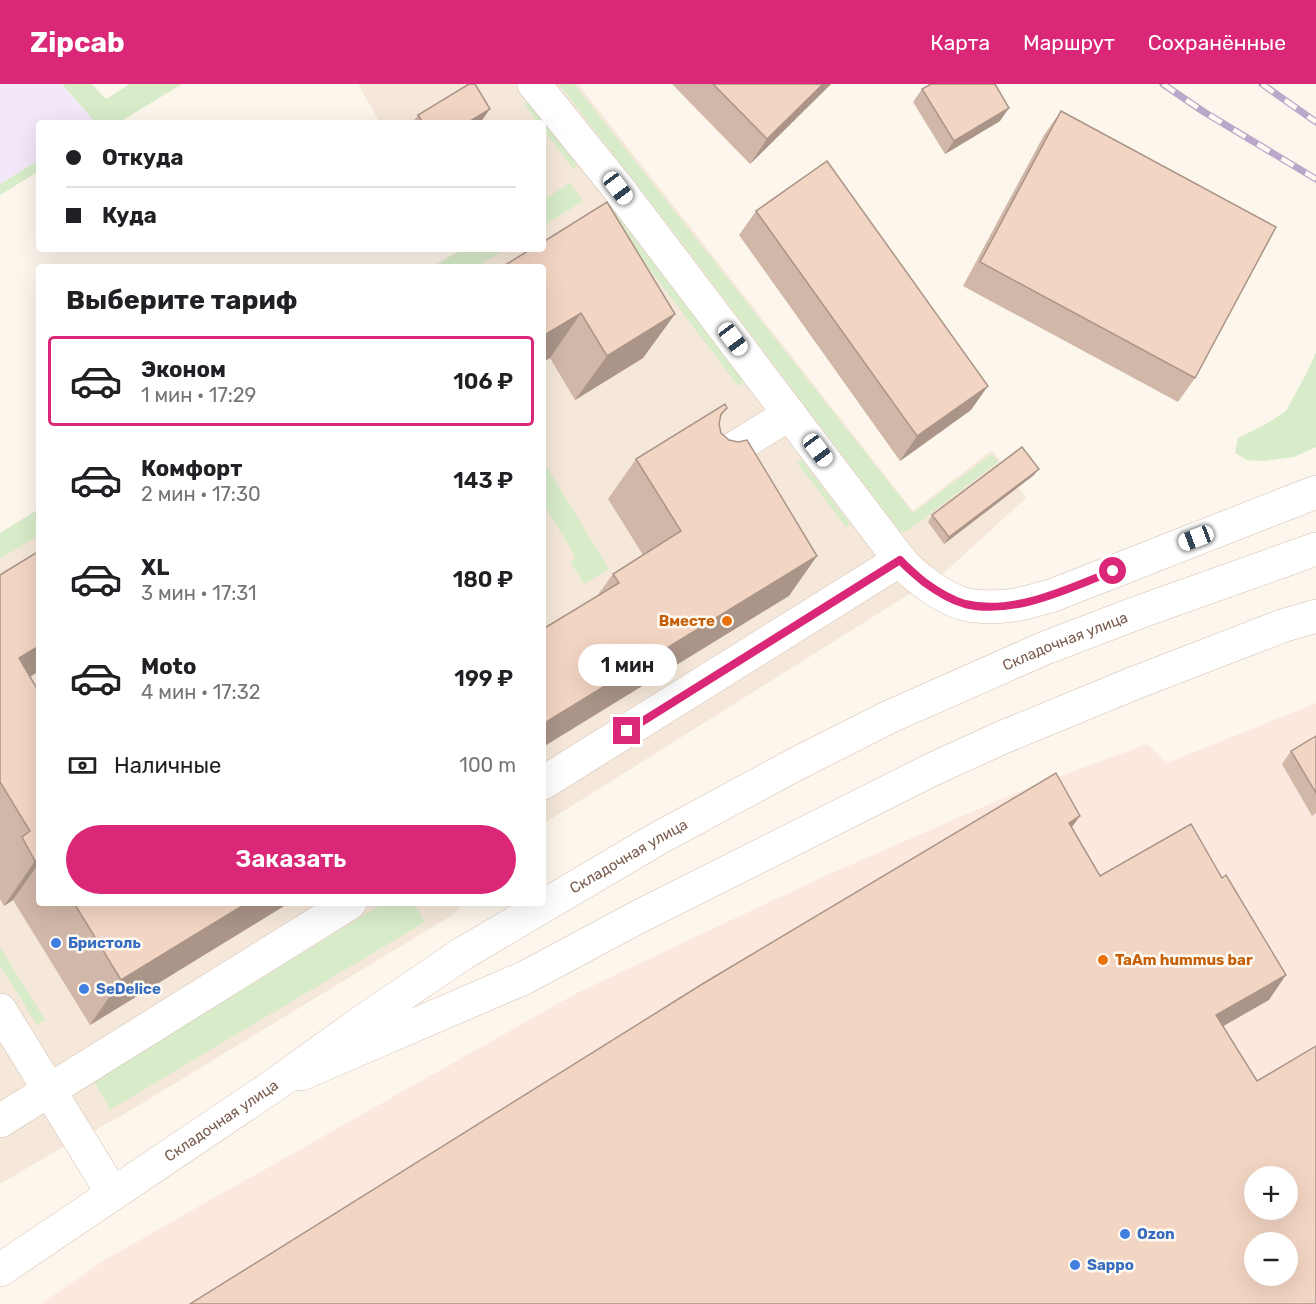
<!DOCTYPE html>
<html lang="ru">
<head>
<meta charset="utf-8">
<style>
  body { margin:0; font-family:Rubik,sans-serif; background:#f2f2f2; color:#202124; height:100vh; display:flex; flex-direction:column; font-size:22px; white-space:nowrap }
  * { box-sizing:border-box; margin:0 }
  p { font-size:20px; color:#757577 }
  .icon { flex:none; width:33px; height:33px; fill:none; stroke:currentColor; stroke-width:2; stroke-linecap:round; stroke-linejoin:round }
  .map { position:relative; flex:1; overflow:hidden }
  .drawer { position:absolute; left:36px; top:180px; width:510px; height:642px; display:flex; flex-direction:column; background:#fff; border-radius:6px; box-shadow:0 6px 24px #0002 }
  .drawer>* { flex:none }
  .hud { position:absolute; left:36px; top:36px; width:510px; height:132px; border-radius:6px; box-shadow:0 6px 24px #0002; display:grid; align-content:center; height:132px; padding:0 30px; background:#fff }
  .controls { position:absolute; left:1244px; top:1082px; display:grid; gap:12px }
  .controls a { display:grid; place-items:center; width:54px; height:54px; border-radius:50%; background:#fff; box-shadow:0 6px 24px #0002; font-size:30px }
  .end { position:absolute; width:27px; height:27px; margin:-14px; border:8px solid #db2777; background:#fff; box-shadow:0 0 0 3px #fff }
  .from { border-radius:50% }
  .bubble { position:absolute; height:42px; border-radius:21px; background:#fff; box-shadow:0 6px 24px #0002; font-size:20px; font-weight:600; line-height:42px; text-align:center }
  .car { position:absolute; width:18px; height:36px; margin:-18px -9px; border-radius:8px; box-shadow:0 0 4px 2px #0007; background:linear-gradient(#fff 24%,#345 0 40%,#fff 0 76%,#345 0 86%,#fff 0) }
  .hud b { display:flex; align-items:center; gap:21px; height:57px; font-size:22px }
  .hud b+b { border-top:2px solid #e0e0e0 }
  .hud i { width:15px; height:15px; background:#202124 }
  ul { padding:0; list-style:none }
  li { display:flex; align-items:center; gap:18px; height:90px; margin:0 12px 9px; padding:0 18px; border:3px solid transparent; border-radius:6px }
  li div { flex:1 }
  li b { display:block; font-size:22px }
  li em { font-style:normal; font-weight:600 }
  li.on { border-color:#db2777 }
  li>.icon { width:54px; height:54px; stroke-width:1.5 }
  h2 { padding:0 30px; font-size:27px; line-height:72px }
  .pay { display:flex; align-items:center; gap:15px; height:66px; padding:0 30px; font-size:22px }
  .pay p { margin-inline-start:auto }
  .button { display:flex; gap:12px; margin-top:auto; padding:12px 30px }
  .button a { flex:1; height:69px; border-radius:36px; background:#db2777; color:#fff; font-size:24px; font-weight:600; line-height:69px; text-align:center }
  header { display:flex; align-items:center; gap:36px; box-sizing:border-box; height:84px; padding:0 30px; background:#db2777; color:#fff }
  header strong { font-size:28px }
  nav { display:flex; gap:33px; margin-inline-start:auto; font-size:21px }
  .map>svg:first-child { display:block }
  .residential { fill:#f5e8da }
  .commercial { fill:#fde8e0; fill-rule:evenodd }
  .education { fill:#f3e8fa }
  .green { fill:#d8ecc9 }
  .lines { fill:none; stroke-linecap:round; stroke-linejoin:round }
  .street-casing { stroke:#d1beb0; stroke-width:34 }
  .secondary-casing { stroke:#d6c0b0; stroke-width:34 }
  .street { stroke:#fff; stroke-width:33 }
  .secondary { stroke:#fff; stroke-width:33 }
  .rail-casing { stroke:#b9a8c9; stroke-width:7 }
  .rail { stroke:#fffaf3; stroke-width:4.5; stroke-dasharray:14; stroke-linecap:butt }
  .wall { fill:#d1b7a8 }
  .shaded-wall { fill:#aa9588 }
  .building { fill:#f3d5c3; stroke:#aa9588; stroke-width:1.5; fill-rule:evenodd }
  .route { stroke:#db2777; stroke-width:8 }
  .food-dot { fill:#e8710a; stroke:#fffaf3; stroke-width:2 }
  .shop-dot { fill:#3f7fe0; stroke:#fffaf3; stroke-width:2 }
  .labels { text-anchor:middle; stroke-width:5; stroke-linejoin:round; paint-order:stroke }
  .food-label { font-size:15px; font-weight:bold; fill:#c56008; stroke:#fffaf3; text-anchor:end }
  .street-label { font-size:15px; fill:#7a5c4d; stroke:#fffaf3 }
  .shop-label { font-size:15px; font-weight:bold; fill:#366cbe; stroke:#fffaf3; text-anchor:start }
</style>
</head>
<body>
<header>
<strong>Zipcab</strong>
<nav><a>Карта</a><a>Маршрут</a><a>Сохранённые</a></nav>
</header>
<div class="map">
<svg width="1316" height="1220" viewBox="0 0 1316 1220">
  <rect width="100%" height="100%" fill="#fdf6ec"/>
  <g class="residential">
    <path d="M 358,0 L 578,0 L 913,427 L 992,366 L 1026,414 L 946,487 L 543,740 L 543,183 L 431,183 L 456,168 L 455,165 L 543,165 L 543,39 L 380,39 Z"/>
    <path d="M 39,425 L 39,819 L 460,819 L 457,828 L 121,1032 L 58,1066 L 0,1100 L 0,449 Z"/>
  </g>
  <path class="commercial" d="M 1316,619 L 1316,1220 L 41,1220 L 106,1175 L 577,909 L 746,829 L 834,788 L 1015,709 L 1147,660 L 1167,679 ZM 1254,1092 L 1287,1092 L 1287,1125 L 1254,1125 ZM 1254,1158 L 1287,1158 L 1287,1191 L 1254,1191 Z"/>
  <path class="education" d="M 0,0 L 61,0 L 96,39 L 39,39 L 39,76 L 0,100 Z"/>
  <g class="green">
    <path d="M 62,0 L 92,0 L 106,15 L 130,0 L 182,0 L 118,39 L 96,39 Z"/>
    <path d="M 559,0 L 574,0 L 913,429 L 992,370 L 998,378 L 909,446 L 903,448 L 899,446 L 682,159 Z"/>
    <path d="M 530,16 L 578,80 L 573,85 L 543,45 L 543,39 L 538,39 L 524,20 Z"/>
    <path d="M 39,76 L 39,87 L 0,111 L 0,100 Z"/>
    <path d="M 570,99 L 583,117 L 543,142 L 543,116 Z"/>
    <path d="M 615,129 L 744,298 L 738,302 L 610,133 Z"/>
    <path d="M 463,165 L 506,165 L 476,183 L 434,183 Z"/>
    <path d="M 1316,268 L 1316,363 L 1294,373 L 1263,377 L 1247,376 L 1235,369 L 1238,354 L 1266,340 L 1286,327 L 1307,288 Z"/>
    <path d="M 802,376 L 850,440 L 846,443 L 797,379 Z"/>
    <path d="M 543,377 L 609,485 L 584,500 L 570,478 L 576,474 L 543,419 Z"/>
    <path d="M 39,425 L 39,451 L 0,475 L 0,449 Z"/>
    <path d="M 384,819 L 413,819 L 425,838 L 110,1026 L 94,997 Z"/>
    <path d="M 0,863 L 45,936 L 37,941 L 0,881 Z"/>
  </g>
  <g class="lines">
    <defs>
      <g id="street">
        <path d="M 534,0 L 618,104 L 900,476 C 914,493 943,514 964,520 C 978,524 1001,523 1015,521 C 1027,519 1039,515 1051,512 L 1316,408"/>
        <path d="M 710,379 L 790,330"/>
        <path d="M 543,699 L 900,476"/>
        <path d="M 0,926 L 113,1110"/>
        <path d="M 301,990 L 524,894 L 640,832 L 931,686 L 1001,654 L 1132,600 L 1282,542 L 1316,532"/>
        <path d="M 0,1037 L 350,819"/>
      </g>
      <g id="secondary">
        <path id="s1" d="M 0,1186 L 270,1004 L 359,940 L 462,870 L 657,755 L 796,680 L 889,633 L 1045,564 L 1142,527 L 1316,465"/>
      </g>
    </defs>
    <use href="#street" class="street-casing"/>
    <use href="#secondary" class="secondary-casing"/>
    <use href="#street" class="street"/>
    <use href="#secondary" class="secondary"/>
    <defs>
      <g id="rail">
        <path d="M 1163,0 L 1204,28 L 1316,95"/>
        <path d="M 1262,0 L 1316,38"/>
      </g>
    </defs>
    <use href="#rail" class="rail-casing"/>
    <use href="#rail" class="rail"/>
  </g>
  <g class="wall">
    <path d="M 672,0 L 831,0 L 750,80 Z"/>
    <path d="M 922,5 L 1000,37 L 945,70 L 913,18 Z"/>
    <path d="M 1061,27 L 1195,294 L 1178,318 L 963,202 L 1044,51 Z"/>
    <path d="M 418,31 L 481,38 L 412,39 Z"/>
    <path d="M 756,127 L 971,326 L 900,377 L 739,151 Z"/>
    <path d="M 543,183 L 675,230 L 643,274 L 575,316 L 550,274 L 543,278 Z"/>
    <path d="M 727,324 L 720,334 L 719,340 L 721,349 L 789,512 L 597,512 L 613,490 L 643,471 L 608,415 L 636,375 Z"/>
    <path d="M 1034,391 L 944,460 L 928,438 L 932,431 Z"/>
    <path d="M 39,467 L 39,587 L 30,593 L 39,608 L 39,819 L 289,819 L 90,941 L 13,816 L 4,822 L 0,815 L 0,491 Z"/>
    <path d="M 1316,652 L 1316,729 L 1312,732 L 1282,680 L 1291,667 Z"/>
  </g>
  <g class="shaded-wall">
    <path d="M 823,0 L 831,0 L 750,80 L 767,55 Z"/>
    <path d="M 1009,24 L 1000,37 L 945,70 L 954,57 Z"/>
    <path d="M 490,25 L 480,39 L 467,39 Z"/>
    <path d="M 581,229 L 550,274 L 543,278 L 543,252 Z"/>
    <path d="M 675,230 L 643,274 L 575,316 L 607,272 Z"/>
    <path d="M 988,302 L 971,326 L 900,377 L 917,352 Z"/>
    <path d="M 1039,385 L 1034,391 L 944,460 L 949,453 Z"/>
    <path d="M 817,472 L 789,512 L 543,663 L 543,640 Z"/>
    <path d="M 39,562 L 39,587 L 0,611 L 19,574 Z"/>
    <path d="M 1080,732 L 1062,757 L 1069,739 Z"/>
    <path d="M 39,775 L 39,779 L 13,816 L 4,822 L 35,777 Z"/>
    <path d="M 247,819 L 289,819 L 90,941 L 121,896 Z"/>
    <path d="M 1286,891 L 1269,916 L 1199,956 L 1216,931 Z"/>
  </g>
  <g class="building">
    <path d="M 469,0 L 475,0 L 490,25 L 467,39 L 423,39 L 418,31 Z"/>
    <path d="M 713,0 L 823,0 L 767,55 Z"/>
    <path d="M 931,0 L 995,0 L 1009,24 L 954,57 L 922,5 Z"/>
    <path d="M 1061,27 L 1276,143 L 1195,294 L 980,178 Z"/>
    <path d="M 827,77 L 988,302 L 917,352 L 756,127 Z"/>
    <path d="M 607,118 L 675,230 L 607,272 L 581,229 L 543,252 L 543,183 L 502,183 L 531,165 L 543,165 L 543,158 Z"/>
    <path d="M 725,320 L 727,324 L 721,330 L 719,340 L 721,349 L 729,356 L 738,358 L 747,356 L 817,472 L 543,640 L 543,545 L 619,499 L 613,490 L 681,447 L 636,375 Z"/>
    <path d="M 1022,363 L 1039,385 L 949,453 L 932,431 Z"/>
    <path d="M 39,467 L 39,562 L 19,574 L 39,608 L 39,775 L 35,777 L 22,753 L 30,747 L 0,698 L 0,491 Z"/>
    <path d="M 1316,652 L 1316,709 L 1291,667 Z"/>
    <path d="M 1056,689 L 1080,732 L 1069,739 L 1100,792 L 1191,740 L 1222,794 L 1226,791 L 1286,891 L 1216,931 L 1257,997 L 1316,962 L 1316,1220 L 190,1220 L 704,899 ZM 1254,1092 L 1287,1092 L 1287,1125 L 1254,1125 ZM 1254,1158 L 1287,1158 L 1287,1191 L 1254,1191 Z"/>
    <path d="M 74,819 L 247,819 L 121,896 Z"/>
  </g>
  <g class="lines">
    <path class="route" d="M 627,647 L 900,476 C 907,484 916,491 924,498 C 935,506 951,516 965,520 C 1013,532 1070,504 1113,487"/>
  </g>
  <g class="food-dot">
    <circle cx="727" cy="537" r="6"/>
    <circle cx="1103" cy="876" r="6"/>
  </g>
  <g class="shop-dot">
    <circle cx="56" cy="859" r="6"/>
    <circle cx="84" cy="905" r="6"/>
    <circle cx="1125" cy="1150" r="6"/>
    <circle cx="1075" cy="1181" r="6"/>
  </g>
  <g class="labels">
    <g class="food-label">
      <text x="715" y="542">Вместе</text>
      <text x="1115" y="881" text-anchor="start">TaAm hummus bar</text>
    </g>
    <g class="street-label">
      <text dy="5" stroke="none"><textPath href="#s1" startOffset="1240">Складочная улица</textPath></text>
      <text dy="5" stroke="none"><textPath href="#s1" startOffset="753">Складочная улица</textPath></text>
      <text dy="5" stroke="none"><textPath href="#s1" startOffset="267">Складочная улица</textPath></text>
    </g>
    <g class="shop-label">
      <text x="68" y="864">Бристоль</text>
      <text x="96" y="910">SeDelice</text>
      <text x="1137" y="1155">Ozon</text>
      <text x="1087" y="1186">Sappo</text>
    </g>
  </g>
</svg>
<div class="controls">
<a>+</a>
<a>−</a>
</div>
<i class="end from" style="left:1113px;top:487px"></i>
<i class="end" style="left:627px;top:647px"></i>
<div class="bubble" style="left:578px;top:560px;width:99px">1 мин</div>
<i class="car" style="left:618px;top:104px;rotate:143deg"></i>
<i class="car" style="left:733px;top:255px;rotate:143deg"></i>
<i class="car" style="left:818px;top:366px;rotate:143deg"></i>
<i class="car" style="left:1196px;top:454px;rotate:249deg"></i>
<div class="hud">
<b><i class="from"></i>Откуда</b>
<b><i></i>Куда</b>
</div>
<section class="drawer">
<h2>Выберите тариф</h2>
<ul>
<li class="on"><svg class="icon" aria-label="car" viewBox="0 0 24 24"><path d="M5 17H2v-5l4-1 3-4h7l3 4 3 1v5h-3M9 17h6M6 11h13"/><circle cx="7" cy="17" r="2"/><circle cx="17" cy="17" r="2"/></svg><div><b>Эконом</b><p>1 мин · 17:29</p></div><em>106 ₽</em></li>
<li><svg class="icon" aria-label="car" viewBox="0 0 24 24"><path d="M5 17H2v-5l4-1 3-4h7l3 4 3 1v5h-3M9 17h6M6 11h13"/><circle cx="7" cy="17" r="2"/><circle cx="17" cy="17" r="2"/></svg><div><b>Комфорт</b><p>2 мин · 17:30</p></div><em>143 ₽</em></li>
<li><svg class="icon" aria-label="car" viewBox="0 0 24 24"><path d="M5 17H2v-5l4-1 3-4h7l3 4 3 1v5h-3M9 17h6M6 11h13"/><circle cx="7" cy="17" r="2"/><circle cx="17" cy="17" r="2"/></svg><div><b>XL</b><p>3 мин · 17:31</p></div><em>180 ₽</em></li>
<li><svg class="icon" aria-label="car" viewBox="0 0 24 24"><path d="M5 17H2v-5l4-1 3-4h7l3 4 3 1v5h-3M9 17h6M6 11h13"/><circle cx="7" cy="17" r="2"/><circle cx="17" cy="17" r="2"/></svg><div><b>Moto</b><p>4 мин · 17:32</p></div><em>199 ₽</em></li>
</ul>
<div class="pay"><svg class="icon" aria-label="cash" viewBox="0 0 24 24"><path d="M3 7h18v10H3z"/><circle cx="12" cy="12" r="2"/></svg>Наличные<p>100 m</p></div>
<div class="button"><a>Заказать</a></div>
</section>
</div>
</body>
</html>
